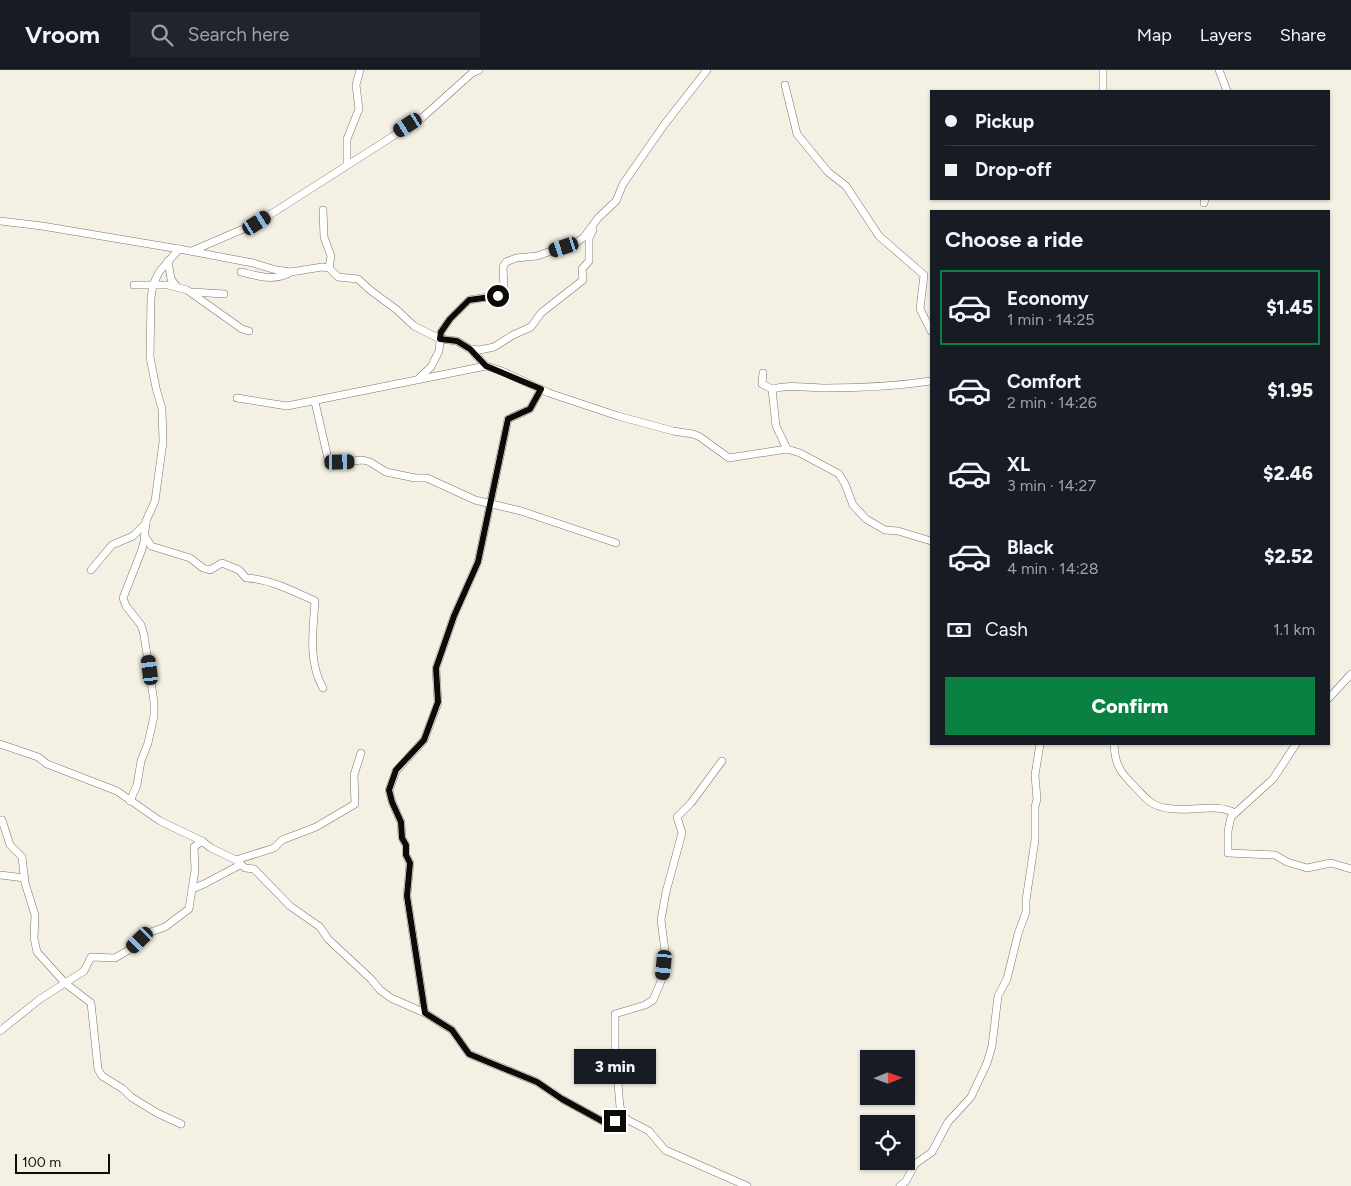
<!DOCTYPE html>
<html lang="en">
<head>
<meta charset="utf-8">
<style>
  body { margin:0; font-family:Figtree,sans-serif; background:#20242c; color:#f1f3f6; height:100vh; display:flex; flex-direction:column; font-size:19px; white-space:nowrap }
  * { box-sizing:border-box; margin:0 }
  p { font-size:16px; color:#9ea1a6 }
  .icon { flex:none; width:28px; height:28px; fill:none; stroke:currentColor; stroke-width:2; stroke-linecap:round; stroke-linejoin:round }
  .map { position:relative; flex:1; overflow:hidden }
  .panel { position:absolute; left:930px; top:140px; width:400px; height:535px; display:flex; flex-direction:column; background:#171b24; border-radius:0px; box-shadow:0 1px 4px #0004 }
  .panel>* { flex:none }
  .hud { position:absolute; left:930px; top:20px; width:400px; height:110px; border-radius:0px; box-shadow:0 1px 4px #0004; display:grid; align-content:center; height:110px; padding:0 15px; background:#171b24 }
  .needle { width:32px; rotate:89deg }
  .tools { position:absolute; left:860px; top:980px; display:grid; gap:10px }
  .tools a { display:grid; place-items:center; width:55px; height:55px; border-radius:0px; background:#171b24; box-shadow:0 1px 4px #0004; font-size:25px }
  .scale { position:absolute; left:15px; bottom:12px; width:95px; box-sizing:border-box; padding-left:5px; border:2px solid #0c0b07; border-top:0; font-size:14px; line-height:18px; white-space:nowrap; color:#0c0b07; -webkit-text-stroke:4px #f4f1e4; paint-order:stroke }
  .end { position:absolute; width:22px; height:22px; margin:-11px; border:6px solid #0c0b07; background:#fff; box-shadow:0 0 0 2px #fff }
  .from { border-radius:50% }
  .bubble { position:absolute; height:35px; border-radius:0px; background:#171b24; box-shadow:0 1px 4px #0004; font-size:16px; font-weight:800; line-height:35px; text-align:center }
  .car { position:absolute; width:15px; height:30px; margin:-15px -8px; border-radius:6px; box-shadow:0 0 4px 1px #0007; background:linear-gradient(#222 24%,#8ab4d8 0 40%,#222 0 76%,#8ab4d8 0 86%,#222 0) }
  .hud b { display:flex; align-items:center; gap:18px; height:48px; font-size:19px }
  .hud b+b { border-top:1px solid #363941 }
  .hud i { width:12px; height:12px; background:#f1f3f6 }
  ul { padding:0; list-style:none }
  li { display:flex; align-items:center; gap:15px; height:75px; margin:0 10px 8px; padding:0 5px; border:2px solid transparent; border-radius:0px }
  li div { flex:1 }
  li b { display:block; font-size:19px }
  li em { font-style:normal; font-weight:800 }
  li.current { border-color:#0b8043 }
  li>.icon { width:45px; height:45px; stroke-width:1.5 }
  h2 { padding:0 15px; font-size:22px; line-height:60px }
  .pay { display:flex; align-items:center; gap:12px; height:55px; padding:0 15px; font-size:19px }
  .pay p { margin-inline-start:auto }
  .button { display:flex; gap:10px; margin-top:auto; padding:10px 15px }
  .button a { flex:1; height:58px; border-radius:0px; background:#0b8043; color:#fff; font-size:20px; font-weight:800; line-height:58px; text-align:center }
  header { display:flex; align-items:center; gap:30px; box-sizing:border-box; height:70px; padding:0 25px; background:#171b24; border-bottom:1px solid #363941 }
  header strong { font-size:24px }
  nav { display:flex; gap:28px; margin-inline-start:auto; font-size:18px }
  .search { width:350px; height:45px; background:#20242c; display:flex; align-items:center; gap:12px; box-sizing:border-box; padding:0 18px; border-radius:0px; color:#9ea1a6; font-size:19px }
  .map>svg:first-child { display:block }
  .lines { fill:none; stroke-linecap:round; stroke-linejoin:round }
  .street-casing { stroke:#79766a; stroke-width:8 }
  .street { stroke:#fff; stroke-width:7 }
  .route { stroke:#0c0b07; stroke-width:6 }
</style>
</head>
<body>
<header>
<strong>Vroom</strong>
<div class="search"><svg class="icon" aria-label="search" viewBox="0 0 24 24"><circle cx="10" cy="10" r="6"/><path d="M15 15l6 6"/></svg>Search here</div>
<nav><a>Map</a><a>Layers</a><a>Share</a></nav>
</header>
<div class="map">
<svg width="1351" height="1116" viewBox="0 0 1351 1116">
  <rect width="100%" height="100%" fill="#f4f1e4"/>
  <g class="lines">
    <defs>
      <g id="street">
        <path d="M 1103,0 L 1103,21"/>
        <path d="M 1219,0 L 1227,21"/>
        <path d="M 785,15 L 797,64 L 828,102 L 846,116 L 879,166 L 924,205 L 920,239 L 931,261"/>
        <path d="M 347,95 L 347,69 L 359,39 L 356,15 L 360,0"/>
        <path d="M 1204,133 L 1205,129"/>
        <path d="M 323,140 L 324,167 L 331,186 L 329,198"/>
        <path d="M 0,151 L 42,156 L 179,179 L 253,193 L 276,200 L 291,202 L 322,197 L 329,198 L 338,207 L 358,209 L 370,220 L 397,240 L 414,256 L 440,269 L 457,271 L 470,279 L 486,296 L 502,301 L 549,323 L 618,346 L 673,361 L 693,364 L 700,367 L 729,388 L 787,379 L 800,383 L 839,404 L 845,414 L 853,435 L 866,449 L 885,460 L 898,461 L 931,471"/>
        <path d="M 192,181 L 257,153 L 423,47 L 472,3 L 479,0"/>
        <path d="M 168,191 L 171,209 L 177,217"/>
        <path d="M 241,202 C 259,206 274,212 291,202"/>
        <path d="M 134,215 L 168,215 L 187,220 L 242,259 L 249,261"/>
        <path d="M 192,222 L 224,224"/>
        <path d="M 470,279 L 480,280 L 494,277 L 513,265 L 531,257 L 541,243 L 583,210 L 582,199 L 589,191 L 589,168 L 593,160"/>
        <path d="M 763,303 L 762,314 L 772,319 C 791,314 807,318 826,318 C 861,318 897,316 931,311"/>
        <path d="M 419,308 L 431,297 L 439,281 L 441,262 L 450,249 L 469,230 L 501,225 L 504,219 L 503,197 L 506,192 L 516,188 L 537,186 L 577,172 L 584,167 L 598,148 L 616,131 L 623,114 L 664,55 L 707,0"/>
        <path d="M 772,319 L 776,356 L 787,379"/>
        <path d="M 237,328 L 287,336 L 486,296"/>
        <path d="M 315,332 L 329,393 L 363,390 L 370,392 L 386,402 L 415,408 L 427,408 L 475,430 L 521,441 L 616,473"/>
        <path d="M 145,466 L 151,476 L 190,488 L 203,498 L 210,500 L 222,493 L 239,500 L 246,508 C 270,509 293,521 315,531 C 313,560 308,592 323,618"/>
        <path d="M 91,500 L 112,475 L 133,466 L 146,453"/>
        <path d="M 1329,628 L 1351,604"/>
        <path d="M 0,674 L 38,687 L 47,694 L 117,721 L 160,751 L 202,771 L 211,778 L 236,790 L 245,798 L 254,799 L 290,836 L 320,857 L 328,869 L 371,909 L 380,920 L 391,928 L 425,943 L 452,960 L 469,984 L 537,1012 L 562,1029 L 604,1052 L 626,1049 L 649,1061 L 665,1080 L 747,1116"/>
        <path d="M 1114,674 C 1115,695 1120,702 1135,717 C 1140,722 1144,727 1149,731 C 1172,749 1213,730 1235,743"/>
        <path d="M 1296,674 L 1273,709 L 1231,747 L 1228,761 L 1228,783 L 1275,785 L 1287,792 L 1307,798 L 1331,793 L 1351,799"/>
        <path d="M 130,731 L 137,715 L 141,691 L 148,673 L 154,646 L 154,632 L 144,565 L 141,555 L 126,536 L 123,528 L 141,482 L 144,472 L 146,451 L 155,431 L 163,372 L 162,339 L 156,318 L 150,287 L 151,228 L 153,215 L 159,202 L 179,179"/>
        <path d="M 0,751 L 2,750 L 10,775 L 22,787 L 25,813 L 35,845 L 34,868 L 37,882 L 65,913 L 91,933 L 98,999 L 102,1006 L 123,1019 L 131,1027 L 157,1043 L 181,1054"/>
        <path d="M 236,790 L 274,778 L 282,770 L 316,757 L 355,734 L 354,705 L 361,683"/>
        <path d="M 0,805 L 25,808"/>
        <path d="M 192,819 L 195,800 L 194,777 L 202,771"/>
        <path d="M 425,943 L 407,826 L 410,793 L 406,785 L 406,775 L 402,768 L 401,752 L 392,732 L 389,720 L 396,701 L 424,670 L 438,633 L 436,598 L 454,546 L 478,492 L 508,349 L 530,339 L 541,319"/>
        <path d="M 0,961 L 40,929 L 84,901 L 91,887 L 115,888 L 132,878 L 148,863 L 165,857 L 189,839 L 192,819 L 204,814 L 240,795"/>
        <path d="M 626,1049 L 620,1037 L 615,978 L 615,944 L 645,935 L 653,930 L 662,909 L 665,881 L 661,850 L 666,822 L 682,763 L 677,747 L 691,733 L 722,691"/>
        <path d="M 900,1116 L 906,1111 L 915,1094 L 932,1082 L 948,1052 L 971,1027 L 987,993 L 992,976 L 998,926 L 1007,909 L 1018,864 L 1026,842 L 1026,830 L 1035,770 L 1035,737 L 1037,729 L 1035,705 L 1040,674"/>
      </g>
    </defs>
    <use href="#street" class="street-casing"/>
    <use href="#street" class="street"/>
  </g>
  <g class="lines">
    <path class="route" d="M 498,226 L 469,230 L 450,249 L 441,262 L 440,269 L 457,271 L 470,279 L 486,296 L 541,319 L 530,339 L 508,349 L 478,492 L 454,546 L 436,598 L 438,632 L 424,670 L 396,700 L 389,720 L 392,732 L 401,752 L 402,768 L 406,775 L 406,785 L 410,793 L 407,826 L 425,943 L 452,960 L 469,984 L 537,1012 L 562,1029 L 604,1052 L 615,1051"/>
  </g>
</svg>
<div class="tools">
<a><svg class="needle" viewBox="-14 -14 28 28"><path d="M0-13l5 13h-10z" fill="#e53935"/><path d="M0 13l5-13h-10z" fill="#9ea1a6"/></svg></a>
<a><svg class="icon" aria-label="locate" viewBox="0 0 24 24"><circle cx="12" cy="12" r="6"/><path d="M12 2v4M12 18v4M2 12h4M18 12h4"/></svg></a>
</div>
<div class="scale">100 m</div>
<i class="end from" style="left:498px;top:226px"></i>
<i class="end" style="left:615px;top:1051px"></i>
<div class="bubble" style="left:574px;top:979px;width:82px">3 min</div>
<i class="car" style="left:408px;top:55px;rotate:238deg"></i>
<i class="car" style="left:257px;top:153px;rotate:57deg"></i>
<i class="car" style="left:564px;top:177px;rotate:252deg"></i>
<i class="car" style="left:340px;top:392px;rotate:89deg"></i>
<i class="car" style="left:150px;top:600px;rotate:353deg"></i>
<i class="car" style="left:140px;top:870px;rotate:226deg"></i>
<i class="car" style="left:664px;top:895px;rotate:186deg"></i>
<div class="hud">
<b><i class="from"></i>Pickup</b>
<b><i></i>Drop-off</b>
</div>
<section class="panel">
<h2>Choose a ride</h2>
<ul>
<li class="current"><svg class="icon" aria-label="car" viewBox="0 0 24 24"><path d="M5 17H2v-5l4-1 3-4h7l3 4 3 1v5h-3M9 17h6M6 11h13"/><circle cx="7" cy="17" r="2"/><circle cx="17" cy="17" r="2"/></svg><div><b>Economy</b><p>1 min · 14:25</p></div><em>$1.45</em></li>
<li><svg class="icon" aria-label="car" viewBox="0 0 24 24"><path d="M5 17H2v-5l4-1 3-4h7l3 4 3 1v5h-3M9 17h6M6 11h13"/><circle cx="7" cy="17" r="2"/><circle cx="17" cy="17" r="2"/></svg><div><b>Comfort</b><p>2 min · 14:26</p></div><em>$1.95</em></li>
<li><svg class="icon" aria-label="car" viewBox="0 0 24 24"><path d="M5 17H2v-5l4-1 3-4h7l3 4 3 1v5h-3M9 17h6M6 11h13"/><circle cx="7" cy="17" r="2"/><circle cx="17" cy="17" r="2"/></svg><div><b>XL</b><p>3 min · 14:27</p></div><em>$2.46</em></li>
<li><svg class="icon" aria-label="car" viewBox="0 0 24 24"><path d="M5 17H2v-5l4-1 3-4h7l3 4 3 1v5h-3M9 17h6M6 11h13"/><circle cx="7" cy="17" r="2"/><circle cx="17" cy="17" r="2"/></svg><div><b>Black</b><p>4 min · 14:28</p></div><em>$2.52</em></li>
</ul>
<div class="pay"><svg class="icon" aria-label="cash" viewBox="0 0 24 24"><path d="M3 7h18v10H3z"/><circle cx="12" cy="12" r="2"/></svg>Cash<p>1.1 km</p></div>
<div class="button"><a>Confirm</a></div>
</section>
</div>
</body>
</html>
